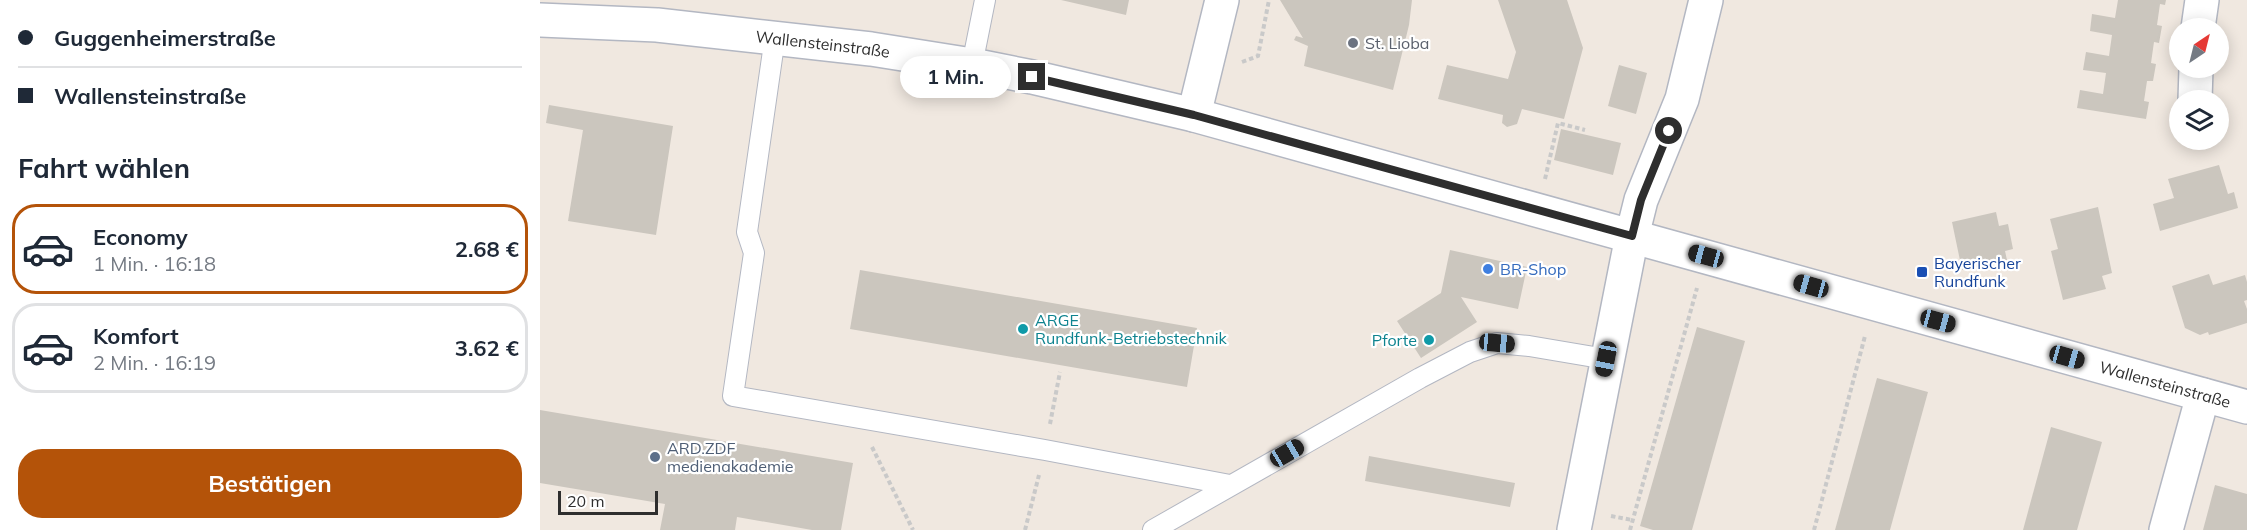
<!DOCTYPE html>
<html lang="de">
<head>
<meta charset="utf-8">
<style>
  body { margin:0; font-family:Mulish,sans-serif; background:#f2f2f3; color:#1f2937; height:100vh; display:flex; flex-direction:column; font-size:22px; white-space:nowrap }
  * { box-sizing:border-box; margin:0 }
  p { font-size:20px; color:#747a83 }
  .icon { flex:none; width:33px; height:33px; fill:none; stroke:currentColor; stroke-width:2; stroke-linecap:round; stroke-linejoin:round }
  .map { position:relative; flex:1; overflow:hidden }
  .sheet { display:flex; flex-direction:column; background:#fff; width:540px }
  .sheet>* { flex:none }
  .banner { display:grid; align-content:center; height:132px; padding:0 18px; background:#fff }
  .needle { width:39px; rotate:35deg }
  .controls { position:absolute; left:1629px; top:18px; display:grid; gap:12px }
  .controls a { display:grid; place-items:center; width:60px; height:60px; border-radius:50%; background:#fff; box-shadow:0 3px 15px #0003; font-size:30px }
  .scale { position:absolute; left:18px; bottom:15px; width:100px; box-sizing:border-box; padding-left:6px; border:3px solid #2e2e2e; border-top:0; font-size:16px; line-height:21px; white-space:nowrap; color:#2e2e2e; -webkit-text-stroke:4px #fff; paint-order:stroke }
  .end { position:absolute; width:27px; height:27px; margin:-14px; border:8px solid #2e2e2e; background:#fff; box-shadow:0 0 0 3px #fff }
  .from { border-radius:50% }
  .bubble { position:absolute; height:42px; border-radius:21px; background:#fff; box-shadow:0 3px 15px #0003; font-size:20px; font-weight:700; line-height:42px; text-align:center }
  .car { position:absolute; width:18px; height:36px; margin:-18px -9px; border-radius:8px; box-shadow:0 0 4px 2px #0007; background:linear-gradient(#222 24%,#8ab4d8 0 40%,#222 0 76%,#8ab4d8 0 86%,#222 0) }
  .banner b { display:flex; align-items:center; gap:21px; height:57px; font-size:22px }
  .banner b+b { border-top:2px solid #e0e1e3 }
  .banner i { width:15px; height:15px; background:#1f2937 }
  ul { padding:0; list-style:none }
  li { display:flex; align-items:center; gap:18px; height:90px; margin:0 12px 9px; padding:0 6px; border:3px solid #e0e1e3; border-radius:24px }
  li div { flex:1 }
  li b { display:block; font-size:22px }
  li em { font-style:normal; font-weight:700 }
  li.active { border-color:#b45309 }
  li>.icon { width:54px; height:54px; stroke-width:1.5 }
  h2 { padding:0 18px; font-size:27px; line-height:72px }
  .button { display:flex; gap:12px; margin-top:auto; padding:12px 18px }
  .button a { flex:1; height:69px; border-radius:24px; background:#b45309; color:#fff; font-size:24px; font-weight:700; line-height:69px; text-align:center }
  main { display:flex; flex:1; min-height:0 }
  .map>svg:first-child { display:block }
  .building { fill:#cbc6be }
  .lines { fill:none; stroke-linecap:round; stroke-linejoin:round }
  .service-casing { stroke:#b3b7c2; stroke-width:22 }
  .minor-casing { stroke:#b3b7c2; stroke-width:36 }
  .tertiary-casing { stroke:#b3b7c2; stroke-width:36 }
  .path { stroke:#c9c9c9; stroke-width:4; stroke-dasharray:4.5 3; stroke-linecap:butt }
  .service { stroke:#fff; stroke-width:20 }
  .minor { stroke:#fff; stroke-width:33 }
  .tertiary { stroke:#fff; stroke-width:33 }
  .route { stroke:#2e2e2e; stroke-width:8 }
  .worship-dot { fill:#6b7280; stroke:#fff; stroke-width:2 }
  .shop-dot { fill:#3f7fe0; stroke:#fff; stroke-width:2 }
  .transit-dot { fill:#1a4fb4; stroke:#fff; stroke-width:2 }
  .culture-dot { fill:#0f9aa8; stroke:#fff; stroke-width:2 }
  .service-dot { fill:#5c6f8a; stroke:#fff; stroke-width:2 }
  .labels { text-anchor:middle; stroke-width:4.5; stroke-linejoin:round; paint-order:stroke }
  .worship-label { font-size:16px; fill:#5b616d; stroke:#fff; text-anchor:start }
  .street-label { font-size:16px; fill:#2e2e2e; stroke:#fff }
  .transit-label { font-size:16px; fill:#164399; stroke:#fff; text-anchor:start }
  .shop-label { font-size:16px; fill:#366cbe; stroke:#fff; text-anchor:start }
  .culture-label { font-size:16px; fill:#0d838f; stroke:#fff; text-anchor:start }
  .service-label { font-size:16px; fill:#4e5e75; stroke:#fff; text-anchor:start }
</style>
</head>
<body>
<main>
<section class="sheet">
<div class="banner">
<b><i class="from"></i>Guggenheimerstraße</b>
<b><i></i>Wallensteinstraße</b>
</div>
<h2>Fahrt wählen</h2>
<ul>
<li class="active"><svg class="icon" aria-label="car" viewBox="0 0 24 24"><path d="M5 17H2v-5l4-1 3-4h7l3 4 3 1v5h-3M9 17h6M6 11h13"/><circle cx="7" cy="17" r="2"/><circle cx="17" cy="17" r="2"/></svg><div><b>Economy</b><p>1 Min. · 16:18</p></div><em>2.68 €</em></li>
<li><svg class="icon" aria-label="car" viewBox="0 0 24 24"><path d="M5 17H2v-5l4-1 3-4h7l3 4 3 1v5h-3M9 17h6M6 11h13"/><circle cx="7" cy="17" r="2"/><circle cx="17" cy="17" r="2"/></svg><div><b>Komfort</b><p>2 Min. · 16:19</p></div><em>3.62 €</em></li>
</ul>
<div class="button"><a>Bestätigen</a></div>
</section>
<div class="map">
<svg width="1707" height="530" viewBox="0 0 1707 530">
  <rect width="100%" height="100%" fill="#f0e8e0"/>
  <g class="building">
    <path d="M 521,0 L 589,0 L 586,15 Z"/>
    <path d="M 740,0 L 872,0 L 869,25 L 853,90 L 764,66 L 768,46 L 754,40 L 756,36 L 763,38 Z"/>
    <path d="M 958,0 L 1027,0 L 1043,48 L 1024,119 L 982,109 L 977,124 L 967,127 L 962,123 L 963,115 L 898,99 L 907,65 L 968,79 L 976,52 Z"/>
    <path d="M 1578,0 L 1626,0 L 1625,5 L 1620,4 L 1617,25 L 1622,26 L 1619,43 L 1614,42 L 1611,63 L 1616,64 L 1613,81 L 1607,81 L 1604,101 L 1609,102 L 1606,119 L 1537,108 L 1540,90 L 1563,94 L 1566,73 L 1543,70 L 1546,52 L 1569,56 L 1572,35 L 1550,31 L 1552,14 L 1575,18 Z"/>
    <path d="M 1079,65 L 1107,73 L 1096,114 L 1068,106 Z"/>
    <path d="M 9,105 L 133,126 L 116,235 L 28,221 L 43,130 L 6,123 Z"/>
    <path d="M 1021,129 L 1081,143 L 1073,175 L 1014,160 Z"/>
    <path d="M 1679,165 L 1688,194 L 1694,192 L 1698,208 L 1620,231 L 1613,204 L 1634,198 L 1628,179 Z"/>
    <path d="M 1558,207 L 1572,273 L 1562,276 L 1566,289 L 1523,300 L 1511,251 L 1518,249 L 1510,219 Z"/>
    <path d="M 1456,212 L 1459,226 L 1468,224 L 1473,249 L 1465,251 L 1467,260 L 1422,270 L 1412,222 Z"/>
    <path d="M 910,250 L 987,267 L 978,309 L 921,297 L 937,322 L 881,358 L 857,321 L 901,293 Z"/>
    <path d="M 320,270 L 657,328 L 647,387 L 310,329 Z"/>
    <path d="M 1669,274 L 1673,285 L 1705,275 L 1707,282 L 1707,300 L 1704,301 L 1707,309 L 1707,323 L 1669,335 L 1668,332 L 1660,335 L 1645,328 L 1632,286 Z"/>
    <path d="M 1157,327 L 1205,341 L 1152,530 L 1113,530 L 1100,526 Z"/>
    <path d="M 1337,378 L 1388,392 L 1350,530 L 1295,530 Z"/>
    <path d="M 0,410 L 313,463 L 301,530 L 272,530 L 197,517 L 195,530 L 120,530 L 125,504 L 0,483 Z"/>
    <path d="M 1511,427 L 1562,442 L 1537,530 L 1483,530 Z"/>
    <path d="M 829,456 L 975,483 L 970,507 L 825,481 Z"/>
    <path d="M 1675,485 L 1707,494 L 1707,530 L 1663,530 Z"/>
  </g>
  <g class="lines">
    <defs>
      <g id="service">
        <path d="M 235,37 L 207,232 L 214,253 L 193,396 L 505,450 L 690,485"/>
        <path d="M 432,65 L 445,0"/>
        <path d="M 613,530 L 880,378 L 930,352 L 957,343 L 989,346 L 1066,359"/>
      </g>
      <g id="minor">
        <path d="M 1658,28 L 1662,0"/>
        <path d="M 1655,100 L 1656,68"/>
        <path d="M 654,115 L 682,0"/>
        <path d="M 1034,530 L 1092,236 L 1101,200 L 1142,99 L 1166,0"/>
        <path d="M 1626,530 L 1663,395"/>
      </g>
      <g id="tertiary">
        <path id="s1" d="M 0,20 L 117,25 L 331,49 L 432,65 L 492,77 L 654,115 L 1707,407"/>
      </g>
    </defs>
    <use href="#service" class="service-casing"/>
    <use href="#minor" class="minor-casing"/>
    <use href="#tertiary" class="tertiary-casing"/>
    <g class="path">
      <path d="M 702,62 L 718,56 L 729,0"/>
      <path d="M 1005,179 L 1018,123 L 1045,130"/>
      <path d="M 510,424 L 520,372"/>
      <path d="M 332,447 L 373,530"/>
      <path d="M 1071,516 L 1092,520"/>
      <path d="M 485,530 L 499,475"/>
      <path d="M 1090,530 L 1157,288"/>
      <path d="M 1274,530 L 1325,336"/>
    </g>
    <use href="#service" class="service"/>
    <use href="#minor" class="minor"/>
    <use href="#tertiary" class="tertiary"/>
  </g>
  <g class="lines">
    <path class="route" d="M 492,77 L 654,115 L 1092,236 L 1101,200 L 1129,131"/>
  </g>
  <circle class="worship-dot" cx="813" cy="43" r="6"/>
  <circle class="shop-dot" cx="948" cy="269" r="6"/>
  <rect class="transit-dot" x="1376" y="266" width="12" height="12" rx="3"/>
  <g class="culture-dot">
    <circle cx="483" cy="329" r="6"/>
    <circle cx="889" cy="340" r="6"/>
  </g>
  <circle class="service-dot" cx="115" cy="457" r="6"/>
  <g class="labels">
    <g class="worship-label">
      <text x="825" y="49">St. Lioba</text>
    </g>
    <g class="street-label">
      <text dy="6" stroke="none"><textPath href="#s1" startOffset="284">Wallensteinstraße</textPath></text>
      <text dy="6" stroke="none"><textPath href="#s1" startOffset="1670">Wallensteinstraße</textPath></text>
    </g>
    <g class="transit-label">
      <text x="1394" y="269">Bayerischer<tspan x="1394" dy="18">Rundfunk</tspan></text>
    </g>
    <g class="shop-label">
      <text x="960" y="275">BR-Shop</text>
    </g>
    <g class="culture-label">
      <text x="495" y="326">ARGE<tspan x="495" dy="18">Rundfunk-Betriebstechnik</tspan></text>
      <text x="877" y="346" text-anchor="end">Pforte</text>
    </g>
    <g class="service-label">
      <text x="127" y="454">ARD.ZDF<tspan x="127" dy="18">medienakademie</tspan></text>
    </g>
  </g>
</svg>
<div class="controls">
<a><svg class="needle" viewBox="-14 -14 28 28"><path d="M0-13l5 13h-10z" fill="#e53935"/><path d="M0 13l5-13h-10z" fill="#747a83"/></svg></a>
<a><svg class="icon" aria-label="layers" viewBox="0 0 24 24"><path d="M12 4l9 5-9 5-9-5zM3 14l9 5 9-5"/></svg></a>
</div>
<div class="scale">20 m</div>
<i class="end from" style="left:1129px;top:131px"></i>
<i class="end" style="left:492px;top:77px"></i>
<div class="bubble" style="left:360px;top:56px;width:111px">1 Min.</div>
<i class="car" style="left:1166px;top:256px;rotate:285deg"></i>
<i class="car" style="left:1271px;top:286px;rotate:286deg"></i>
<i class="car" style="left:1398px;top:321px;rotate:105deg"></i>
<i class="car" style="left:957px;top:343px;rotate:95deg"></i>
<i class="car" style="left:1527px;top:357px;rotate:106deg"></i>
<i class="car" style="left:1066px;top:359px;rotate:191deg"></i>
<i class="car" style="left:747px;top:453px;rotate:60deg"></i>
</div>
</main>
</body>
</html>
